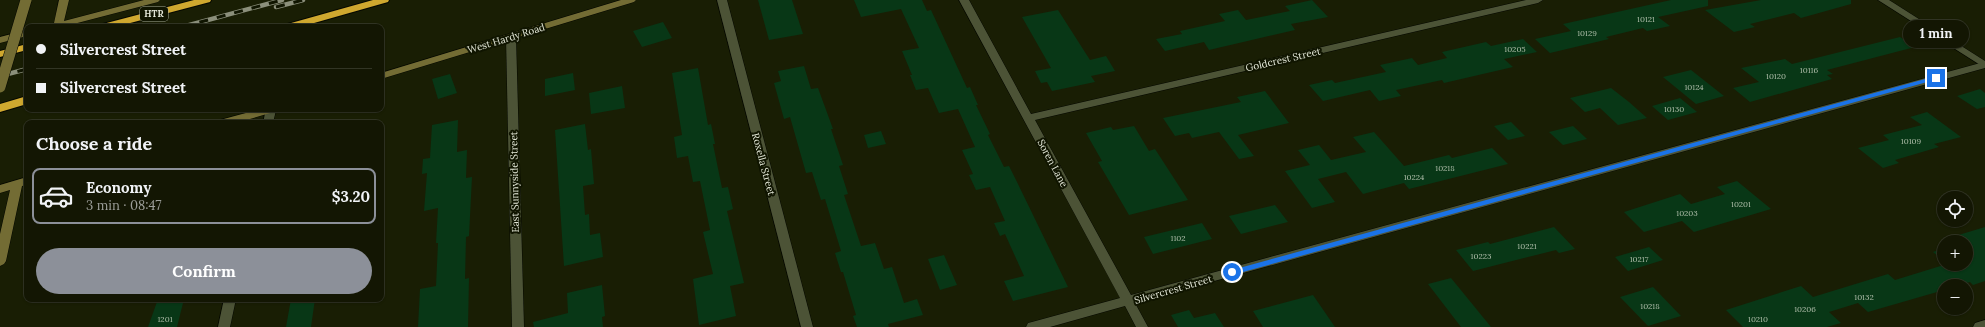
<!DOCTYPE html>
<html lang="en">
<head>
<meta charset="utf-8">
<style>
  body { margin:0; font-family:Lora,serif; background:#1c1f0d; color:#f1f3f6; height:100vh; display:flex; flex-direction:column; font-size:15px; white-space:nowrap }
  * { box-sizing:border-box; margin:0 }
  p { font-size:13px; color:#9d9f9a }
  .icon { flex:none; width:22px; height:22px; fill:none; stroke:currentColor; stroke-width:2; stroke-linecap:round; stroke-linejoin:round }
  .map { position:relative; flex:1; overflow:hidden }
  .panel { position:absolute; left:24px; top:120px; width:360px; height:182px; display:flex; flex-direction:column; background:#131603; border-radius:8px; box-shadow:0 1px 3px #0004,0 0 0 1px #323525 }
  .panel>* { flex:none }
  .hud { position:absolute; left:24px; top:24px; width:360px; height:88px; border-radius:8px; box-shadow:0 1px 3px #0004,0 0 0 1px #323525; display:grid; align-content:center; height:88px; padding:0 12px; background:#131603 }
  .buttons { position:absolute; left:1937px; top:191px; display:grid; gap:8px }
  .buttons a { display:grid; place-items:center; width:36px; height:36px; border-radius:50%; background:#131603; box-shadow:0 1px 3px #0004,0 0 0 1px #323525; font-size:20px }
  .end { position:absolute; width:18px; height:18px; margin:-9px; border:5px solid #1a73e8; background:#fff; box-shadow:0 0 0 2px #fff }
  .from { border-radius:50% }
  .bubble { position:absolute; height:28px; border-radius:14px; background:#131603; box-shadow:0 1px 3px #0004,0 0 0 1px #323525; font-size:13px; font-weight:800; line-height:28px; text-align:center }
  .hud b { display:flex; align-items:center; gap:14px; height:38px; font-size:15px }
  .hud b+b { border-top:1px solid #323525 }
  .hud i { width:10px; height:10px; background:#f1f3f6 }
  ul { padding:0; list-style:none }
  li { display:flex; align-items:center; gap:12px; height:56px; margin:0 8px 6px; padding:0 4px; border:2px solid transparent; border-radius:8px }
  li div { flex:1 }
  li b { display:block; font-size:15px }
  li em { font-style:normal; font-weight:800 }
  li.active { border-color:#8c9099 }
  li>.icon { width:36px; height:36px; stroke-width:1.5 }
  h2 { padding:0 12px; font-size:18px; line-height:48px }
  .primary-button { display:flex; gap:8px; margin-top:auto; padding:8px 12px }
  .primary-button a { flex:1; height:46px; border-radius:24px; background:#8c9099; color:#fff; font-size:16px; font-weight:800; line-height:46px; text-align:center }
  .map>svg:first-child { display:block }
  .building { fill:#083716 }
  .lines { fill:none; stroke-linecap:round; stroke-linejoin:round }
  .minor-casing { stroke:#050800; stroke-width:1 }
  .tertiary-casing { stroke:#050800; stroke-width:1 }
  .secondary-casing { stroke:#050800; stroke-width:1 }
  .motorway-casing { stroke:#050800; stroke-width:2 }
  .minor { fill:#4c5336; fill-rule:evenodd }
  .tertiary { fill:#4c5336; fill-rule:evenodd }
  .secondary { fill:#736c34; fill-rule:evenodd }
  .motorway { fill:#cfa82f; fill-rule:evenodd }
  .rail-casing { stroke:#8b8f7b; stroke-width:4.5 }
  .rail { stroke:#101500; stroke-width:3; stroke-dasharray:9; stroke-linecap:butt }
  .secondary-bridge-casing { stroke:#050800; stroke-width:12; stroke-linecap:butt }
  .secondary-bridge { stroke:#736c34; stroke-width:11 }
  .route { fill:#1a73e8 }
  .labels { text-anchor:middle; stroke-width:4; stroke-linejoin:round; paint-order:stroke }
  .number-label { font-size:8px; fill:#adbca8 }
  .shield { fill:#101500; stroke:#a4a997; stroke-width:1 }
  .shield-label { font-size:9px; font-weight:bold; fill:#e4e8d8 }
  .street-label { font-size:10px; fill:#e4e8d8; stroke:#101500 }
</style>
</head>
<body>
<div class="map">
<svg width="1985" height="327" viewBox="0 0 1985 327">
  <rect width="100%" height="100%" fill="#191e04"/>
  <g class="building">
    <path d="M 758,0 L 792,0 L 803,34 L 769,40 Z"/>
    <path d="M 854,0 L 922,0 L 927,11 L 931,10 L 967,88 L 970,87 L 978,105 L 976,105 L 990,134 L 988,135 L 1004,167 L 1009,166 L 1017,182 L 1068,287 L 1013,301 L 1004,281 L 1024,276 L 1005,234 L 1000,236 L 994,223 L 1005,221 L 990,187 L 976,190 L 969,175 L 973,174 L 962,150 L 975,147 L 958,109 L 939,113 L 928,88 L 916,90 L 910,75 L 912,75 L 902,51 L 919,48 L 901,9 L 861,17 Z"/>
    <path d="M 1312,0 L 1328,17 L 1291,24 L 1295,30 L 1209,50 L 1204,42 L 1165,51 L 1156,39 L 1182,34 L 1180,31 L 1225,21 L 1219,14 L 1238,10 L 1246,20 L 1290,11 L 1285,6 Z"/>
    <path d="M 1671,0 L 1708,0 L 1708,6 L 1658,17 L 1670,26 L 1647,31 L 1643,28 L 1606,37 L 1609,39 L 1550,53 L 1535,39 L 1571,31 L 1563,24 Z"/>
    <path d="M 1761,0 L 1851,0 L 1851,4 L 1801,18 L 1794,13 L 1750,24 L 1755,27 L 1734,32 L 1705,10 Z"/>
    <path d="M 1058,10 L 1090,60 L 1106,56 L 1115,71 L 1091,76 L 1095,82 L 1052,91 L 1047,82 L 1041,83 L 1035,71 L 1051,68 L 1022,17 Z"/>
    <path d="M 663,22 L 672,38 L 642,47 L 633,31 Z"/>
    <path d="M 1900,37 L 1915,47 L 1827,70 L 1833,74 L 1827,75 L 1832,79 L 1750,102 L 1733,88 L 1759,82 L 1741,68 L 1785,59 L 1792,64 Z"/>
    <path d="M 1523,39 L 1537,52 L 1504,59 L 1513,67 L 1444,83 L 1442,80 L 1396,90 L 1401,96 L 1379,101 L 1370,90 L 1323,101 L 1309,85 L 1332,80 L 1335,83 L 1386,72 L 1380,65 L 1412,58 L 1418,65 L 1447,58 L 1442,52 L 1486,42 L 1491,46 Z"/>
    <path d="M 804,66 L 811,89 L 818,88 L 833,129 L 831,129 L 843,165 L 839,166 L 848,194 L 844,195 L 861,246 L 875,243 L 884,269 L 892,267 L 904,303 L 917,299 L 923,315 L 888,324 L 889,327 L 857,327 L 853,316 L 856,315 L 843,272 L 841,272 L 835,253 L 841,251 L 825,199 L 821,200 L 812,172 L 806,173 L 790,117 L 784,119 L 774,83 L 781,81 L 778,71 Z"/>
    <path d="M 698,68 L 708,125 L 711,124 L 715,144 L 713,144 L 722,188 L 728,187 L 733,209 L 727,211 L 744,283 L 730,286 L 736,316 L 699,325 L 693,279 L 713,274 L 703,232 L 710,230 L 700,181 L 693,182 L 688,156 L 677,158 L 674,137 L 682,135 L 672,73 Z"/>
    <path d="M 1691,70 L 1724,96 L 1696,104 L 1663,77 Z"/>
    <path d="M 573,73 L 575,90 L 545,96 L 545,79 Z"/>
    <path d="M 450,74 L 457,93 L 438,99 L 432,79 Z"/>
    <path d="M 622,86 L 625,108 L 591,114 L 589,93 Z"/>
    <path d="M 1611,88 L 1629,102 L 1647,118 L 1618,125 L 1600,108 L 1585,112 L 1570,98 Z"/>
    <path d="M 1980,89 L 1985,93 L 1985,107 L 1977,109 L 1957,96 Z"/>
    <path d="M 1265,91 L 1289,123 L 1238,135 L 1254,156 L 1239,159 L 1219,132 L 1192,138 L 1189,133 L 1175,136 L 1163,118 L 1241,102 L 1237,97 Z"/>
    <path d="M 1680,98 L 1697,112 L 1668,120 L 1652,106 Z"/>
    <path d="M 1927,112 L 1961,137 L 1934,144 L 1939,147 L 1895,160 L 1899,163 L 1883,168 L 1858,148 L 1889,140 L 1883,135 L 1922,125 L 1910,117 Z"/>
    <path d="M 458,120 L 457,152 L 467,150 L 466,178 L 472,177 L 469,236 L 466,237 L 465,279 L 469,278 L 468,327 L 418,327 L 420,289 L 436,286 L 438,243 L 436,243 L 438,208 L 424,211 L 427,173 L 422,174 L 423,159 L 430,158 L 432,125 Z"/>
    <path d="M 1511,122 L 1525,136 L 1508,140 L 1494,126 Z"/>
    <path d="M 585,124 L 588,150 L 591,149 L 594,184 L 583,186 L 585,215 L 589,214 L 590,235 L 600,233 L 603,257 L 564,266 L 555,130 Z"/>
    <path d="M 1134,126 L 1149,151 L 1155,149 L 1188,200 L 1129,215 L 1098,162 L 1102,161 L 1086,133 L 1111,127 L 1113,130 Z"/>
    <path d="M 1573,126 L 1587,139 L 1563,145 L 1549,132 Z"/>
    <path d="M 881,131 L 886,144 L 868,148 L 864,135 Z"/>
    <path d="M 1374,132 L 1404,166 L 1449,155 L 1452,158 L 1492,148 L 1508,164 L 1409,189 L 1404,183 L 1363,194 L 1346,172 L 1318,179 L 1335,202 L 1312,208 L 1285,171 L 1310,165 L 1298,150 L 1319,145 L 1331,160 L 1366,152 L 1353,137 Z"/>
    <path d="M 1737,181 L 1771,209 L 1694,232 L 1682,221 L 1644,232 L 1624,212 L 1680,194 L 1691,204 L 1725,194 L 1717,187 Z"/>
    <path d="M 1275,205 L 1288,222 L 1241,234 L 1229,216 Z"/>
    <path d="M 1202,223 L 1212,239 L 1153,254 L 1144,237 Z"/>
    <path d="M 1554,227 L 1575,249 L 1559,253 L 1556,250 L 1473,271 L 1456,250 L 1488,242 L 1490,244 Z"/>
    <path d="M 1985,227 L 1985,281 L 1973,285 L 1970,282 L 1956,286 L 1944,286 L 1944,290 L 1868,312 L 1858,303 L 1829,312 L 1841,323 L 1827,327 L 1743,327 L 1726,310 L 1801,286 L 1813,297 L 1888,274 L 1895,280 L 1947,264 L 1966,264 L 1966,242 L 1945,242 L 1942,240 Z"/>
    <path d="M 1649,247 L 1663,260 L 1628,271 L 1615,257 Z"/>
    <path d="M 1944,248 L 1944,261 L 1933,252 Z"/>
    <path d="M 944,255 L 957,285 L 940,290 L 928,259 Z"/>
    <path d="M 1451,278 L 1491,327 L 1461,327 L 1428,284 Z"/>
    <path d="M 602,285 L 605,316 L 602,317 L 603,327 L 534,327 L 533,322 L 568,313 L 567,293 Z"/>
    <path d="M 1653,287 L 1681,316 L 1648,326 L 1620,297 Z"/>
    <path d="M 1313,295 L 1335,327 L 1263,327 L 1253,311 Z"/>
    <path d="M 158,299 L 184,299 L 177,327 L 148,327 Z"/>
    <path d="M 291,299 L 315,299 L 311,327 L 286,327 Z"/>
    <path d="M 1189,310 L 1194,318 L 1215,313 L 1224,327 L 1178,327 L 1171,315 Z"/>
  </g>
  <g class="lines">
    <defs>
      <g id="minor">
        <path d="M 717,0 L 727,0 L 813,327 L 801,327 Z"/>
        <path d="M 959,0 L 969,0 L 1031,114 L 1526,0 L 1543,0 L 1538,3 L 1035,120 L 1131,295 L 1984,62 L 1985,68 L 1135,303 L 1148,327 L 1136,327 L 1125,306 L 1050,327 L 1026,327 L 1028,323 L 1032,322 L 1120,298 Z"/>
        <path d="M 511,34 L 516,37 L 524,327 L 512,327 L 506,37 Z"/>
        <path d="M 266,109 L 276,110 L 273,123 L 263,123 Z"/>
        <path d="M 224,299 L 236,299 L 230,327 L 218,327 Z"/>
        <path d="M 1985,320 L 1985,327 L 1973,327 L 1975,323 Z"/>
      </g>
      <path id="tertiary" d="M 1878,0 L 1889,0 L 1985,61 L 1985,68 Z"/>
      <g id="secondary">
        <path d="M 59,0 L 69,0 L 64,21 L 144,0 L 160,0 L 158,2 L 62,27 L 46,27 L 54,23 Z"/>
        <path d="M 621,0 L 636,0 L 634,2 L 381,79 L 381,73 Z"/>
        <path d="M 27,30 L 27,36 L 0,43 L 0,37 Z"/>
        <path d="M 261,109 L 278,109 L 277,111 L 236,123 L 219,123 L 220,120 Z"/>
        <path d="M 27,177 L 27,185 L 22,186 L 6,261 L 4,264 L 0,266 L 0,234 L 10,190 L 0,193 L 0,185 Z"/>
      </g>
      <g id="motorway">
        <path d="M 194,0 L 211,0 L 210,2 L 115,27 L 98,27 L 99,25 Z"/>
        <path d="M 373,0 L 389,0 L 388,2 L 300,27 L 283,27 L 284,25 Z"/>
        <path d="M 27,44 L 27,50 L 0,57 L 0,51 Z"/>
        <path d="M 27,96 L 27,104 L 0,112 L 0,104 Z"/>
      </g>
    </defs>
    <use href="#minor" class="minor-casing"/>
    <use href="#tertiary" class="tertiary-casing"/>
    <use href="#secondary" class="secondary-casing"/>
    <use href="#motorway" class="motorway-casing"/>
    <use href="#minor" class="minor"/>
    <use href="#tertiary" class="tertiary"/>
    <use href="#secondary" class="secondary"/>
    <use href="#motorway" class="motorway"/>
    <defs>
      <g id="rail">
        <path d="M 276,7 L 303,0"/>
        <path d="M 182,27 L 282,0"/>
        <path d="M 0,76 L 27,69"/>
      </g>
    </defs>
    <use href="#rail" class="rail-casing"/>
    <use href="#rail" class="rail"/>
    <defs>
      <path id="secondary-bridge" d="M 0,87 L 26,0"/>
    </defs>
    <use href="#secondary-bridge" class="secondary-bridge-casing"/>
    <use href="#secondary-bridge" class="secondary-bridge"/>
  </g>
  <path class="route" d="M 1936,76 L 1938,76 L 1938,79 L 1232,275 L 1228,272 L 1232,270 Z"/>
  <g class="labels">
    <g class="number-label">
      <text x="1646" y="22">10121</text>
      <text x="1587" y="36">10129</text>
      <text x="1515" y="52">10205</text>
      <text x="1809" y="73">10116</text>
      <text x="1776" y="79">10120</text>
      <text x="1694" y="90">10124</text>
      <text x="1674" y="112">10130</text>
      <text x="1911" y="144">10109</text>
      <text x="1445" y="171">10218</text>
      <text x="1414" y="180">10224</text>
      <text x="1741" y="207">10201</text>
      <text x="1687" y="216">10203</text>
      <text x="1178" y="241">1102</text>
      <text x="1527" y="249">10221</text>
      <text x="1481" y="259">10223</text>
      <text x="1639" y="262">10217</text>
      <text x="1864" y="300">10132</text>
      <text x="1650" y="309">10218</text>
      <text x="1805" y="312">10206</text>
      <text x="165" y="322">1201</text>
      <text x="1758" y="322">10210</text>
    </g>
    <rect class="shield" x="140" y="7" width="28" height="14" rx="3"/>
    <g class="shield-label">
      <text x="154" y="17">HTR</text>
    </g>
    <g class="street-label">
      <text transform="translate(506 38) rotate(-17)" y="4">West Hardy Road</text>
      <text transform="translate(1283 59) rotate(-13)" y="4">Goldcrest Street</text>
      <text transform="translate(1053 163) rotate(62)" y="4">Soren Lane</text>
      <text transform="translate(764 164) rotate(75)" y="4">Roxella Street</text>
      <text transform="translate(514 182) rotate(-91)" y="4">East Sunnyside Street</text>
      <text transform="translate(1173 289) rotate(-16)" y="4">Silvercrest Street</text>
    </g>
  </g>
</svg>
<div class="buttons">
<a><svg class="icon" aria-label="locate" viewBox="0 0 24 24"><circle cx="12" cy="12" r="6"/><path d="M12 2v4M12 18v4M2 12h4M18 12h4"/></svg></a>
<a>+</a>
<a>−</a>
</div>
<i class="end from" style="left:1232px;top:272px"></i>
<i class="end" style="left:1936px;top:78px"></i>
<div class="bubble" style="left:1903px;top:20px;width:66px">1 min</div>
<div class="hud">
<b><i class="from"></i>Silvercrest Street</b>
<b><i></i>Silvercrest Street</b>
</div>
<section class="panel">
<h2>Choose a ride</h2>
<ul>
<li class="active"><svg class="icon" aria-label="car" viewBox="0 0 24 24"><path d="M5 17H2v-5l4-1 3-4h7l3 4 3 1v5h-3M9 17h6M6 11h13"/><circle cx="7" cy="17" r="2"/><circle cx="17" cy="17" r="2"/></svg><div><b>Economy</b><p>3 min · 08:47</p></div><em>$3.20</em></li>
</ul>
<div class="primary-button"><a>Confirm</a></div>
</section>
</div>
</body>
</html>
